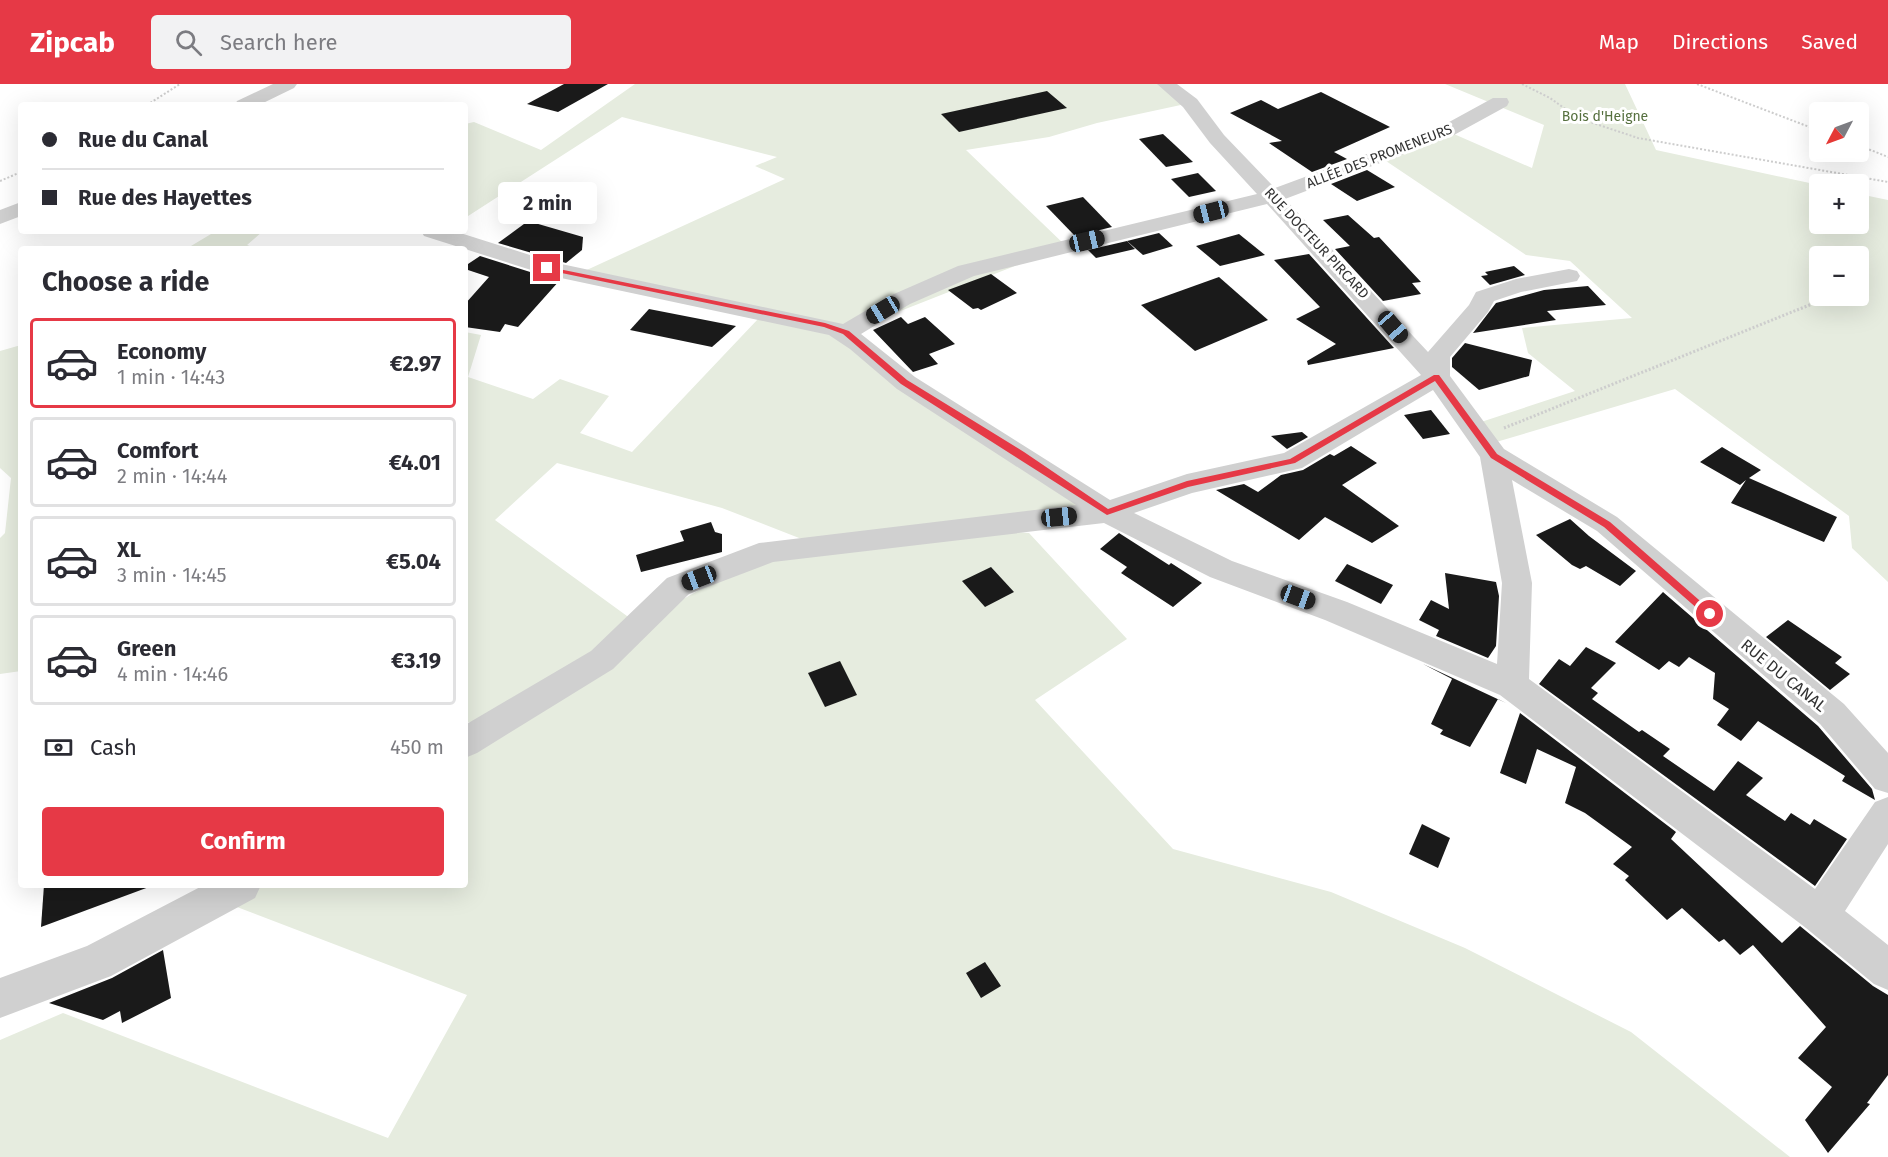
<!DOCTYPE html>
<html lang="en">
<head>
<meta charset="utf-8">
<style>
  body { margin:0; font-family:"Fira Sans",sans-serif; background:#f2f2f3; color:#2b2b33; height:100vh; display:flex; flex-direction:column; font-size:22px; white-space:nowrap }
  * { box-sizing:border-box; margin:0 }
  p { font-size:20px; color:#7c7c81 }
  .icon { flex:none; width:33px; height:33px; fill:none; stroke:currentColor; stroke-width:2; stroke-linecap:round; stroke-linejoin:round }
  .map { position:relative; flex:1; overflow:hidden }
  .side { position:absolute; left:18px; top:162px; width:450px; height:642px; display:flex; flex-direction:column; background:#fff; border-radius:6px; box-shadow:0 6px 24px #0002 }
  .side>* { flex:none }
  .hud { position:absolute; left:18px; top:18px; width:450px; height:132px; border-radius:6px; box-shadow:0 6px 24px #0002; display:grid; align-content:center; height:132px; padding:0 24px; background:#fff }
  .needle { width:39px; rotate:229deg }
  .tools { position:absolute; left:1809px; top:18px; display:grid; gap:12px }
  .tools a { display:grid; place-items:center; width:60px; height:60px; border-radius:6px; background:#fff; box-shadow:0 6px 24px #0002; font-size:30px }
  .end { position:absolute; width:27px; height:27px; margin:-14px; border:8px solid #e63946; background:#fff; box-shadow:0 0 0 3px #fff }
  .from { border-radius:50% }
  .bubble { position:absolute; height:42px; border-radius:6px; background:#fff; box-shadow:0 6px 24px #0002; font-size:20px; font-weight:700; line-height:42px; text-align:center }
  .car { position:absolute; width:18px; height:36px; margin:-18px -9px; border-radius:8px; box-shadow:0 0 4px 2px #0007; background:linear-gradient(#222 24%,#8ab4d8 0 40%,#222 0 76%,#8ab4d8 0 86%,#222 0) }
  .hud b { display:flex; align-items:center; gap:21px; height:57px; font-size:22px }
  .hud b+b { border-top:2px solid #e1e1e2 }
  .hud i { width:15px; height:15px; background:#2b2b33 }
  ul { padding:0; list-style:none }
  li { display:flex; align-items:center; gap:18px; height:90px; margin:0 12px 9px; padding:0 12px; border:3px solid #e1e1e2; border-radius:6px }
  li div { flex:1 }
  li b { display:block; font-size:22px }
  li em { font-style:normal; font-weight:700 }
  li.current { border-color:#e63946 }
  li>.icon { width:54px; height:54px; stroke-width:1.5 }
  h2 { padding:0 24px; font-size:27px; line-height:72px }
  .pay { display:flex; align-items:center; gap:15px; height:66px; padding:0 24px; font-size:22px }
  .pay p { margin-inline-start:auto }
  .cta { display:flex; gap:12px; margin-top:auto; padding:12px 24px }
  .cta a { flex:1; height:69px; border-radius:6px; background:#e63946; color:#fff; font-size:24px; font-weight:700; line-height:69px; text-align:center }
  header { display:flex; align-items:center; gap:36px; box-sizing:border-box; height:84px; padding:0 30px; background:#e63946; color:#fff }
  header strong { font-size:28px }
  nav { display:flex; gap:33px; margin-inline-start:auto; font-size:21px }
  .search { width:420px; height:54px; background:#f2f2f3; display:flex; align-items:center; gap:15px; box-sizing:border-box; padding:0 21px; border-radius:6px; color:#7c7c81; font-size:22px }
  .map>svg:first-child { display:block }
  .green { fill:#e6ecdf; fill-rule:evenodd }
  .building { fill:#1a1a1a }
  .lines { fill:none; stroke-linecap:round; stroke-linejoin:round }
  .path-far1 { stroke:#cdcdcd; stroke-width:2; stroke-dasharray:2 2; stroke-linecap:butt }
  .path { stroke:#cdcdcd; stroke-width:3; stroke-dasharray:2 2; stroke-linecap:butt }
  .minor { fill:#d0d0d0; fill-rule:evenodd }
  .route { fill:#e63946 }
  .labels { text-anchor:middle; stroke-width:6; stroke-linejoin:round; paint-order:stroke }
  .far-park-label { font-size:14px; fill:#56703f; stroke:#fff }
  .far-street-label { font-size:14px; fill:#333; stroke:#fff }
  .street-label { font-size:16px; fill:#333; stroke:#fff }
</style>
</head>
<body>
<header>
<strong>Zipcab</strong>
<div class="search"><svg class="icon" aria-label="search" viewBox="0 0 24 24"><circle cx="10" cy="10" r="6"/><path d="M15 15l6 6"/></svg>Search here</div>
<nav><a>Map</a><a>Directions</a><a>Saved</a></nav>
</header>
<div class="map">
<svg width="1888" height="1073" viewBox="0 0 1888 1073">
  <rect width="100%" height="100%" fill="#fff"/>
  <g class="green">
    <path d="M 635,0 L 1166,0 L 1190,19 L 1097,39 L 1049,53 L 966,66 L 1066,162 L 847,248 L 1107,428 L 969,444 L 1029,449 L 1127,555 L 1035,616 L 1173,765 L 1331,808 L 1465,864 L 1631,948 L 1790,1073 L 0,1073 L 0,956 L 63,929 L 388,1054 L 467,911 L 216,815 L 238,801 L 465,801 L 465,660 L 473,638 L 465,639 L 465,248 L 481,251 L 468,293 L 533,315 L 560,295 L 609,312 L 580,349 L 632,368 L 758,235 L 578,190 L 785,95 L 755,82 L 777,73 L 622,33 L 465,134 L 465,40 L 474,38 L 541,66 ZM 557,379 L 722,424 L 817,461 L 770,467 L 638,540 L 495,436 Z"/>
    <path d="M 1445,0 L 1625,0 L 1656,66 L 1819,101 L 1820,140 L 1858,140 L 1859,110 L 1888,116 L 1888,498 L 1852,464 L 1849,432 L 1675,305 L 1486,361 L 1472,341 L 1575,307 L 1528,269 L 1522,244 L 1632,234 L 1570,177 L 1526,171 L 1386,77 L 1447,47 L 1532,84 L 1544,41 ZM 1820,172 L 1858,172 L 1858,212 L 1820,212 Z"/>
    <path d="M 216,147 L 263,147 L 247,161 L 258,165 L 186,165 Z"/>
    <path d="M 21,261 L 21,587 L 0,590 L 0,454 L 5,449 L 11,394 L 0,384 L 0,267 Z"/>
  </g>
  <g class="building">
    <path d="M 564,0 L 608,0 L 558,28 L 527,20 Z"/>
    <path d="M 1047,7 L 1067,24 L 959,48 L 941,30 Z"/>
    <path d="M 1321,8 L 1390,43 L 1334,68 L 1347,75 L 1312,88 L 1269,59 L 1282,57 L 1230,29 L 1261,16 L 1278,25 Z"/>
    <path d="M 1163,50 L 1176,62 L 1193,78 L 1166,83 L 1139,55 Z"/>
    <path d="M 1367,86 L 1395,103 L 1357,117 L 1331,100 Z"/>
    <path d="M 1198,89 L 1216,107 L 1189,113 L 1171,95 Z"/>
    <path d="M 1083,113 L 1112,143 L 1075,152 L 1046,122 Z"/>
    <path d="M 1348,131 L 1374,154 L 1379,153 L 1421,198 L 1412,199 L 1421,210 L 1383,217 L 1335,165 L 1350,162 L 1323,136 Z"/>
    <path d="M 528,137 L 583,153 L 582,166 L 566,179 L 498,159 Z"/>
    <path d="M 1159,149 L 1173,162 L 1143,171 L 1127,157 Z"/>
    <path d="M 1239,150 L 1265,171 L 1220,182 L 1196,162 Z"/>
    <path d="M 1127,157 L 1135,165 L 1096,174 L 1088,166 Z"/>
    <path d="M 1309,170 L 1394,264 L 1308,281 L 1307,277 L 1336,260 L 1296,235 L 1320,223 L 1274,176 Z"/>
    <path d="M 480,172 L 546,193 L 560,196 L 518,243 L 505,240 L 500,248 L 465,243 L 465,220 L 489,193 L 465,185 L 465,182 Z"/>
    <path d="M 1514,182 L 1525,191 L 1490,201 L 1481,192 L 1488,191 L 1485,188 Z"/>
    <path d="M 991,190 L 1017,209 L 981,226 L 978,224 L 973,225 L 948,206 Z"/>
    <path d="M 1219,193 L 1268,236 L 1195,267 L 1141,221 Z"/>
    <path d="M 1588,202 L 1606,221 L 1547,227 L 1556,236 L 1473,249 L 1496,219 L 1544,206 Z"/>
    <path d="M 649,225 L 736,242 L 712,263 L 630,246 Z"/>
    <path d="M 901,233 L 908,240 L 925,233 L 955,260 L 929,270 L 938,280 L 913,288 L 873,246 Z"/>
    <path d="M 1465,259 L 1532,276 L 1529,292 L 1479,306 L 1452,283 L 1452,274 Z"/>
    <path d="M 1431,326 L 1450,350 L 1423,355 L 1404,331 Z"/>
    <path d="M 1302,348 L 1308,353 L 1287,365 L 1271,352 Z"/>
    <path d="M 1351,362 L 1377,379 L 1342,401 L 1399,442 L 1372,459 L 1325,433 L 1299,456 L 1216,406 L 1244,400 L 1258,408 L 1281,391 L 1303,386 L 1330,370 L 1334,372 Z"/>
    <path d="M 1722,363 L 1761,386 L 1749,394 L 1837,433 L 1824,458 L 1731,419 L 1746,396 L 1740,401 L 1700,378 Z"/>
    <path d="M 1570,435 L 1589,452 L 1636,487 L 1620,502 L 1586,482 L 1580,485 L 1572,481 L 1536,451 Z"/>
    <path d="M 711,438 L 715,448 L 722,450 L 722,468 L 641,488 L 636,471 L 684,457 L 680,447 Z"/>
    <path d="M 1119,449 L 1169,481 L 1171,479 L 1202,499 L 1173,523 L 1121,489 L 1127,483 L 1100,465 Z"/>
    <path d="M 1347,480 L 1393,501 L 1381,520 L 1335,497 Z"/>
    <path d="M 991,483 L 1014,508 L 985,523 L 962,497 Z"/>
    <path d="M 1445,489 L 1496,498 L 1499,512 L 1496,562 L 1488,574 L 1436,552 L 1439,546 L 1419,536 L 1431,516 L 1449,525 Z"/>
    <path d="M 1663,508 L 1818,642 L 1872,705 L 1875,716 L 1842,697 L 1845,692 L 1758,637 L 1741,657 L 1717,641 L 1729,625 L 1713,615 L 1715,589 L 1689,573 L 1679,583 L 1669,577 L 1659,586 L 1615,558 Z"/>
    <path d="M 1788,536 L 1842,573 L 1835,579 L 1850,590 L 1830,606 L 1766,553 Z"/>
    <path d="M 1586,563 L 1616,579 L 1591,604 L 1598,609 L 1592,615 L 1639,648 L 1642,646 L 1670,665 L 1663,672 L 1714,707 L 1738,677 L 1763,694 L 1746,711 L 1785,737 L 1791,729 L 1810,741 L 1814,735 L 1847,755 L 1815,802 L 1539,600 L 1559,575 L 1570,582 Z"/>
    <path d="M 840,577 L 857,611 L 825,623 L 808,589 Z"/>
    <path d="M 1423,580 L 1506,619 L 1498,615 L 1470,663 L 1440,650 L 1443,646 L 1431,640 L 1452,595 Z"/>
    <path d="M 1520,629 L 1676,748 L 1671,755 L 1782,859 L 1800,842 L 1873,902 L 1888,911 L 1888,991 L 1867,1019 L 1870,1020 L 1828,1069 L 1805,1036 L 1832,1003 L 1798,974 L 1826,943 L 1753,861 L 1740,871 L 1724,855 L 1719,858 L 1682,824 L 1667,836 L 1625,796 L 1629,792 L 1613,780 L 1632,763 L 1585,729 L 1565,719 L 1576,683 L 1537,665 L 1526,700 L 1500,689 Z"/>
    <path d="M 1422,740 L 1450,754 L 1438,784 L 1409,770 Z"/>
    <path d="M 44,801 L 149,801 L 149,803 L 41,843 Z"/>
    <path d="M 163,866 L 171,914 L 122,939 L 120,927 L 103,936 L 49,919 L 112,894 Z"/>
    <path d="M 985,878 L 1001,902 L 981,914 L 966,889 Z"/>
  </g>
  <g class="lines">
    <g class="path-far1">
      <path d="M 1522,0 L 1550,14 L 1578,34 L 1638,54 L 1888,98"/>
      <path d="M 1697,0 L 1820,47"/>
      <path d="M 147,21 L 180,0"/>
      <path d="M 1858,61 L 1888,73"/>
      <path d="M 0,97 L 21,88"/>
    </g>
    <path class="path" d="M 1504,344 L 1812,220"/>
    <g class="minor">
      <path d="M 273,0 L 297,0 L 294,4 L 259,21 L 235,21 L 237,17 Z"/>
      <path d="M 1157,0 L 1177,0 L 1197,15 L 1224,51 L 1275,104 L 1440,43 L 1493,14 L 1507,14 L 1509,18 L 1507,22 L 1454,51 L 1285,115 L 1428,268 L 1469,221 L 1476,208 L 1516,195 L 1569,185 L 1577,187 L 1580,192 L 1577,197 L 1521,208 L 1494,217 L 1488,228 L 1450,273 L 1450,292 L 1504,365 L 1617,433 L 1844,620 L 1888,669 L 1888,709 L 1875,705 L 1820,640 L 1597,447 L 1512,396 L 1532,499 L 1529,595 L 1815,805 L 1875,718 L 1888,713 L 1888,760 L 1845,827 L 1888,861 L 1888,906 L 1874,900 L 1806,844 L 1500,611 L 1325,536 L 1210,493 L 1104,439 L 773,478 L 689,510 L 613,585 L 477,669 L 465,674 L 465,641 L 591,567 L 667,494 L 759,459 L 1076,421 L 897,305 L 850,265 L 829,251 L 547,191 L 424,152 L 421,147 L 454,147 L 552,178 L 843,240 L 894,210 L 958,182 L 1257,110 L 1210,59 L 1183,23 ZM 1267,120 L 1421,291 L 1284,369 L 1187,390 L 1110,416 L 915,293 L 861,250 L 910,220 L 974,192 ZM 1433,306 L 1480,373 L 1502,499 L 1497,580 L 1347,518 L 1232,477 L 1134,429 L 1192,409 L 1302,384 Z"/>
      <path d="M 21,118 L 21,132 L 0,140 L 0,126 Z"/>
      <path d="M 204,801 L 261,801 L 255,814 L 111,892 L 0,934 L 0,894 L 87,862 Z"/>
    </g>
  </g>
  <path class="route" d="M 544,182 L 825,239 L 849,247 L 907,296 L 1024,368 L 1108,425 L 1187,397 L 1290,375 L 1434,291 L 1439,291 L 1497,370 L 1610,438 L 1715,530 L 1707,533 L 1604,443 L 1491,374 L 1435,297 L 1295,379 L 1188,403 L 1107,431 L 901,300 L 843,250 L 824,243 L 547,186 Z"/>
  <g class="labels">
    <g class="far-park-label">
      <text x="1605" y="37">Bois d'Heigne</text>
    </g>
    <g class="far-street-label">
      <text transform="translate(1379 72) rotate(-21)" y="5">ALLÉE DES PROMENEURS</text>
      <text transform="translate(1317 159) rotate(47)" y="5">RUE DOCTEUR PIRCARD</text>
    </g>
    <g class="street-label">
      <text transform="translate(1784 591) rotate(39)" y="6">RUE DU CANAL</text>
    </g>
  </g>
</svg>
<div class="tools">
<a><svg class="needle" viewBox="-14 -14 28 28"><path d="M0-13l5 13h-10z" fill="#e53935"/><path d="M0 13l5-13h-10z" fill="#7c7c81"/></svg></a>
<a>+</a>
<a>−</a>
</div>
<i class="end from" style="left:1710px;top:530px"></i>
<i class="end" style="left:547px;top:184px"></i>
<div class="bubble" style="left:498px;top:98px;width:99px">2 min</div>
<i class="car" style="left:1211px;top:128px;rotate:256deg"></i>
<i class="car" style="left:1087px;top:157px;rotate:77deg"></i>
<i class="car" style="left:883px;top:226px;rotate:239deg"></i>
<i class="car" style="left:1393px;top:243px;rotate:139deg"></i>
<i class="car" style="left:1059px;top:433px;rotate:84deg"></i>
<i class="car" style="left:699px;top:494px;rotate:249deg"></i>
<i class="car" style="left:1298px;top:513px;rotate:110deg"></i>
<div class="hud">
<b><i class="from"></i>Rue du Canal</b>
<b><i></i>Rue des Hayettes</b>
</div>
<section class="side">
<h2>Choose a ride</h2>
<ul>
<li class="current"><svg class="icon" aria-label="car" viewBox="0 0 24 24"><path d="M5 17H2v-5l4-1 3-4h7l3 4 3 1v5h-3M9 17h6M6 11h13"/><circle cx="7" cy="17" r="2"/><circle cx="17" cy="17" r="2"/></svg><div><b>Economy</b><p>1 min · 14:43</p></div><em>€2.97</em></li>
<li><svg class="icon" aria-label="car" viewBox="0 0 24 24"><path d="M5 17H2v-5l4-1 3-4h7l3 4 3 1v5h-3M9 17h6M6 11h13"/><circle cx="7" cy="17" r="2"/><circle cx="17" cy="17" r="2"/></svg><div><b>Comfort</b><p>2 min · 14:44</p></div><em>€4.01</em></li>
<li><svg class="icon" aria-label="car" viewBox="0 0 24 24"><path d="M5 17H2v-5l4-1 3-4h7l3 4 3 1v5h-3M9 17h6M6 11h13"/><circle cx="7" cy="17" r="2"/><circle cx="17" cy="17" r="2"/></svg><div><b>XL</b><p>3 min · 14:45</p></div><em>€5.04</em></li>
<li><svg class="icon" aria-label="car" viewBox="0 0 24 24"><path d="M5 17H2v-5l4-1 3-4h7l3 4 3 1v5h-3M9 17h6M6 11h13"/><circle cx="7" cy="17" r="2"/><circle cx="17" cy="17" r="2"/></svg><div><b>Green</b><p>4 min · 14:46</p></div><em>€3.19</em></li>
</ul>
<div class="pay"><svg class="icon" aria-label="cash" viewBox="0 0 24 24"><path d="M3 7h18v10H3z"/><circle cx="12" cy="12" r="2"/></svg>Cash<p>450 m</p></div>
<div class="cta"><a>Confirm</a></div>
</section>
</div>
</body>
</html>
